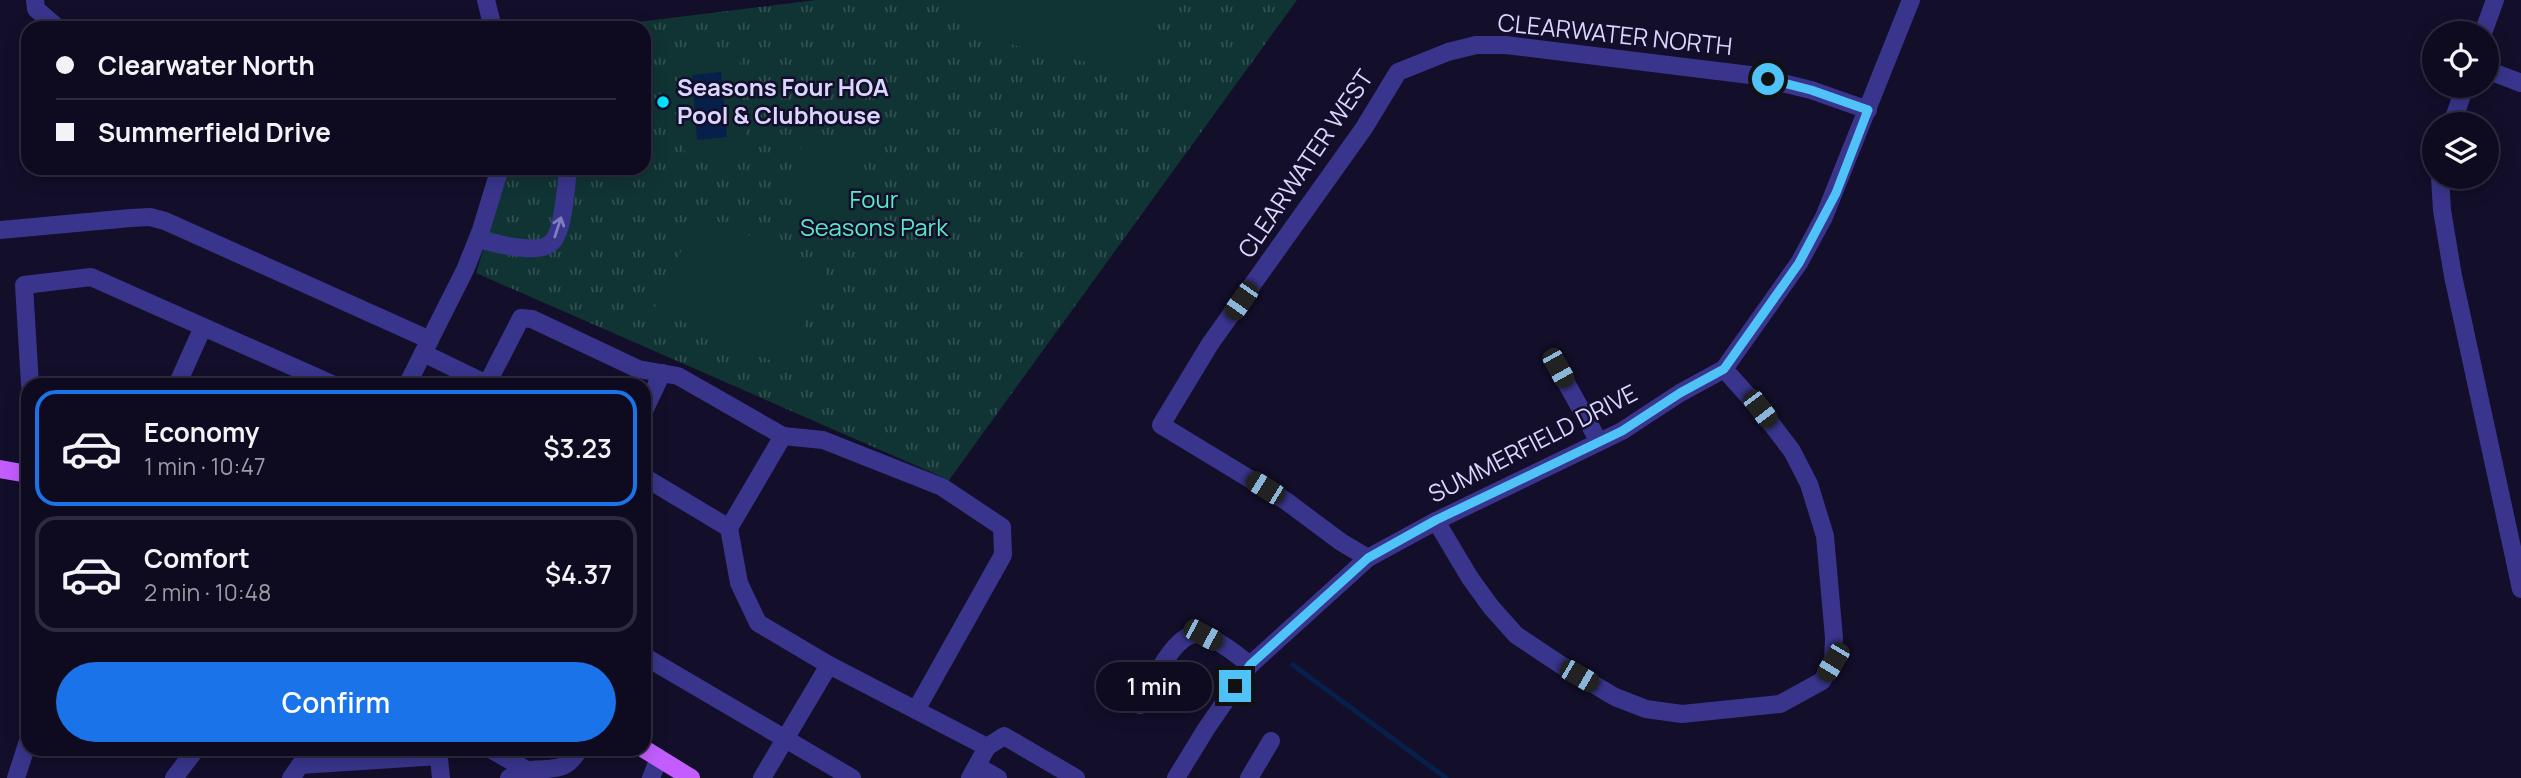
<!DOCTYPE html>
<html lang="en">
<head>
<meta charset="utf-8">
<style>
  body { margin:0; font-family:Manrope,sans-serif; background:#1c182d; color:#f1f3f6; height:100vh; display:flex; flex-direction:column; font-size:26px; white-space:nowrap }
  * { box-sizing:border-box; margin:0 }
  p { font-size:23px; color:#9b9aa5 }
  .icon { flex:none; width:38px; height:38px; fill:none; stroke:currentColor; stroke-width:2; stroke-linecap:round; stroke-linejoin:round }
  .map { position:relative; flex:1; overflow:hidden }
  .drawer { position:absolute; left:21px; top:378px; width:630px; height:378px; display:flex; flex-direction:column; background:#0e0a20; border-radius:21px; box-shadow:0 4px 18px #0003,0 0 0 2px #2e2b3e }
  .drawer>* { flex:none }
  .top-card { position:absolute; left:21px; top:21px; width:630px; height:154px; border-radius:21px; box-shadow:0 4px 18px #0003,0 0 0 2px #2e2b3e; display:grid; align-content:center; height:154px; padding:0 35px; background:#0e0a20 }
  .fabs { position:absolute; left:2422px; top:21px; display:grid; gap:14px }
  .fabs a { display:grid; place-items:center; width:77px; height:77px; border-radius:50%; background:#0e0a20; box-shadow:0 4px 18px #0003,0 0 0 2px #2e2b3e; font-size:35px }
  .end { position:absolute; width:32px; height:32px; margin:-16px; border:9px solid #4fc3f7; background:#111; box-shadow:0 0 0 4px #111 }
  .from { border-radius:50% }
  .bubble { position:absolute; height:49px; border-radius:24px; background:#0e0a20; box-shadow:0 4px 18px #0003,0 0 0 2px #2e2b3e; font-size:23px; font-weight:600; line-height:49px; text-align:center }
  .car { position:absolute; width:21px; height:42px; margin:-21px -10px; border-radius:9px; box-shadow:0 0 5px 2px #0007; background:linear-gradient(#222 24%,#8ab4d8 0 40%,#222 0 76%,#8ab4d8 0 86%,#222 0) }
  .top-card b { display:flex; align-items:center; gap:24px; height:66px; font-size:26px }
  .top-card b+b { border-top:2px solid #2e2b3e }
  .top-card i { width:18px; height:18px; background:#f1f3f6 }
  ul { padding:12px 0 0; list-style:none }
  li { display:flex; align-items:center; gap:21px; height:116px; margin:0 14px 10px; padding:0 21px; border:4px solid #2e2b3e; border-radius:21px }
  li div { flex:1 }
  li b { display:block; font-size:26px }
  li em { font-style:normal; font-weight:600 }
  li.on { border-color:#1a73e8 }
  li>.icon { width:63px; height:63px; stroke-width:1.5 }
  .action { display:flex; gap:14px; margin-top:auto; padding:14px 35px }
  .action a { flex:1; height:80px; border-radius:42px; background:#1a73e8; color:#fff; font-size:28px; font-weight:600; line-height:80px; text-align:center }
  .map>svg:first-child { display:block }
  .park { fill:url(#park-tufts) }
  .garden { fill:#103433 }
  .water { fill:#061f4b }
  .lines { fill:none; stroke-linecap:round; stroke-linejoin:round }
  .stream { stroke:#061f4b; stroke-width:5 }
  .minor { stroke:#39358c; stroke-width:18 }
  .major { stroke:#c35dff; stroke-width:18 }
  .oneway { stroke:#827dc0 }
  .route { stroke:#4fc3f7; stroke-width:9 }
  .poi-dot { fill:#02e5ff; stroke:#130e2a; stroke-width:2.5 }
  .labels { text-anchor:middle; stroke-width:5; stroke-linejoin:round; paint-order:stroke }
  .street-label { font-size:24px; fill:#dbd6ff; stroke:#130e2a }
  .poi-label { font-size:24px; font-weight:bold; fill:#dbd6ff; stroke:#130e2a; text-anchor:start }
  .park-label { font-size:24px; fill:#57eac6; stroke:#130e2a }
</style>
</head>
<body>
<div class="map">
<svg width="2521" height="778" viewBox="0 0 2521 778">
  <defs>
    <pattern id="park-tufts" width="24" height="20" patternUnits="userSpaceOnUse" patternTransform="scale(1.75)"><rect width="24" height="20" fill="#103433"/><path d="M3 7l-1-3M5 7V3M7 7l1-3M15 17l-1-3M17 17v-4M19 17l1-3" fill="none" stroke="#325152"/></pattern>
  </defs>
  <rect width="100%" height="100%" fill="#130e2a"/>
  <path class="park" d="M 816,0 L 1297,0 L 949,480 L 476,273 L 509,168 L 644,168 L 644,28 L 589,28 Z"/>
  <g class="garden">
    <path d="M 957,0 L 1157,0 L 1143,75 L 970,35 L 954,16 Z"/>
    <path d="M 739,53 L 747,153 L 685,159 L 679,56 Z"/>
    <path d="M 802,142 L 865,145 L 862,221 L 796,219 Z"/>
    <path d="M 699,213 L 827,271 L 786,367 L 654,309 Z"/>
  </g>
  <path class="water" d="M 721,72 L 727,137 L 697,140 L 692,75 Z"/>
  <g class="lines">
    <path class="stream" d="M 1293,665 L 1446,778"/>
    <g class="minor">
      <path d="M 35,0 L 36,9 L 58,28"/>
      <path d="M 486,0 L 493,28"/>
      <path d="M 2483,33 L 2495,0"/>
      <path d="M 2487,70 L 2521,83"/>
      <path d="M 2452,124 L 2465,86"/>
      <path d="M 2440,177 L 2442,210 L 2453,276 L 2521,589"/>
      <path d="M 0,230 L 131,218 L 150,217 L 165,221 L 430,340"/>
      <path d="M 478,239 C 494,243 539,256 552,242 C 564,230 566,186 568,168"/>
      <path d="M 423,353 L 487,384 L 521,318 L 532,319 L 638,369 L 678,376 L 783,436 L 729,528 L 739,583 L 758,623 L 829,665 L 762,778"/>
      <path d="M 1558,368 L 1599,442"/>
      <path d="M 30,385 L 24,285 L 91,277 L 334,385"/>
      <path d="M 177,385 L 203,327"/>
      <path d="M 407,385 L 465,270 L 481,230 L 500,168"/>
      <path d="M 644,411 L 662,373"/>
      <path d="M 783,436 L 823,440 L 942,487 L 1002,527 L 1003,555 L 916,710"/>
      <path d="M 644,477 L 729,528"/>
      <path d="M 1436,521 L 1470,578 L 1491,607 L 1516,635 L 1561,665 L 1615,697 L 1646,709 L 1682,714 L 1780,704 L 1822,681 L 1833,662 L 1834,638 L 1825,536 L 1809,484 L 1792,451 L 1760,409 L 1724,369"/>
      <path d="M 1368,558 L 1341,542 L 1286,501 L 1161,425 L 1210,344 L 1364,128 L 1398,72 L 1448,52 L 1476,45 L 1506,45 L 1750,75 L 1811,90 L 1868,110"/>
      <path d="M 644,656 L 852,778"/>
      <path d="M 829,665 L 987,747 L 970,778"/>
      <path d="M 1140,705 C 1151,686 1176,626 1203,635 C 1220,641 1236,654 1250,665"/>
      <path d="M 987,747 L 1004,736 L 1076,778"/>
      <path d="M 438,749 L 441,778"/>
      <path d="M 490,749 L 527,770"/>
      <path d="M 300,765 L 439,756"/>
      <path d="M 977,766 L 998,778"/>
      <path d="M 16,778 L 28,741"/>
      <path d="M 174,778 L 196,749"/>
      <path d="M 291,778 L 312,749"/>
      <path d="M 509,778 C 516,775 523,771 531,770 C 554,768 567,772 579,749"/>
      <path d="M 651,778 L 659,758"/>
      <path d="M 1176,778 L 1206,729 L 1250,665 L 1368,558 L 1436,521 L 1622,431 L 1680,393 L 1724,369 L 1799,263 L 1824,217 L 1911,0"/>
      <path d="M 1249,778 L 1271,741"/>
    </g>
    <g class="major">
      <path d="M 0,469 L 28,474"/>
      <path d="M 644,749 L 691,778"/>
    </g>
  </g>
  <defs><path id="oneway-shaft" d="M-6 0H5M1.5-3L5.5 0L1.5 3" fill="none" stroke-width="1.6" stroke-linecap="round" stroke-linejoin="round" transform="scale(1.75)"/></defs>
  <use class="oneway" href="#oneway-shaft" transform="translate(558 227) rotate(-72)"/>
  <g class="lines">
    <path class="route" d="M 1235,686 L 1250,665 L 1368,558 L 1436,520 L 1622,431 L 1680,393 L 1724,369 L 1799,263 L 1836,193 L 1868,110 L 1811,90 L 1768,79"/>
  </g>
  <circle class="poi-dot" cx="663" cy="102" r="7"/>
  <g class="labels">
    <g class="street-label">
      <text transform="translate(1615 35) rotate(6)" y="8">CLEARWATER NORTH</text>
      <text transform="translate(1306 164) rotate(-56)" y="8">CLEARWATER WEST</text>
      <text transform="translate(1533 444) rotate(-27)" y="8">SUMMERFIELD DRIVE</text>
    </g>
    <g class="poi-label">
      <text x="677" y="96">Seasons Four HOA<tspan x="677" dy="28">Pool &amp; Clubhouse</tspan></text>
    </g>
    <g class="park-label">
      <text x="874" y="208">Four<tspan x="874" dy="28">Seasons Park</tspan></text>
    </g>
  </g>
</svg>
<div class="fabs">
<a><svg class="icon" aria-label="locate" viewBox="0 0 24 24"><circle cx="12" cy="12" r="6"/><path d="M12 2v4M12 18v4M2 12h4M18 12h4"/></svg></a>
<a><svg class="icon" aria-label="layers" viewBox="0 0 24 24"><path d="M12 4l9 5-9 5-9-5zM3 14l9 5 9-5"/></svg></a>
</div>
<i class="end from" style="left:1768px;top:79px"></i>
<i class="end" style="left:1235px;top:686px"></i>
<div class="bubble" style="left:1096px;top:662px;width:116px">1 min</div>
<i class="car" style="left:1241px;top:301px;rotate:215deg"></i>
<i class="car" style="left:1558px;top:368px;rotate:151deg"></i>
<i class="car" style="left:1760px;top:409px;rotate:143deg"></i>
<i class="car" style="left:1265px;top:488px;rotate:302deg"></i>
<i class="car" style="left:1203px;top:635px;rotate:118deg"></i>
<i class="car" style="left:1833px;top:662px;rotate:211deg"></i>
<i class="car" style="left:1579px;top:676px;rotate:120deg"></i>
<div class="top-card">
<b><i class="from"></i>Clearwater North</b>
<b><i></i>Summerfield Drive</b>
</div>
<section class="drawer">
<ul>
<li class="on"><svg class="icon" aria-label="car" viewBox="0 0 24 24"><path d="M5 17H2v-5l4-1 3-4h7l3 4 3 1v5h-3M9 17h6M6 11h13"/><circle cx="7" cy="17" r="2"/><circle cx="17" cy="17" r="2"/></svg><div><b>Economy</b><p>1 min · 10:47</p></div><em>$3.23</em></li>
<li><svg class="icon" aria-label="car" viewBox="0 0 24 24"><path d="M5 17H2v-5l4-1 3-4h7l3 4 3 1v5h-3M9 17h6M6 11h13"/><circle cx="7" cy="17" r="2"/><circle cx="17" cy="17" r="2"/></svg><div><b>Comfort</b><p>2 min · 10:48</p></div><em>$4.37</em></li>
</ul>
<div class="action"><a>Confirm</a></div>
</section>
</div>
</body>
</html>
